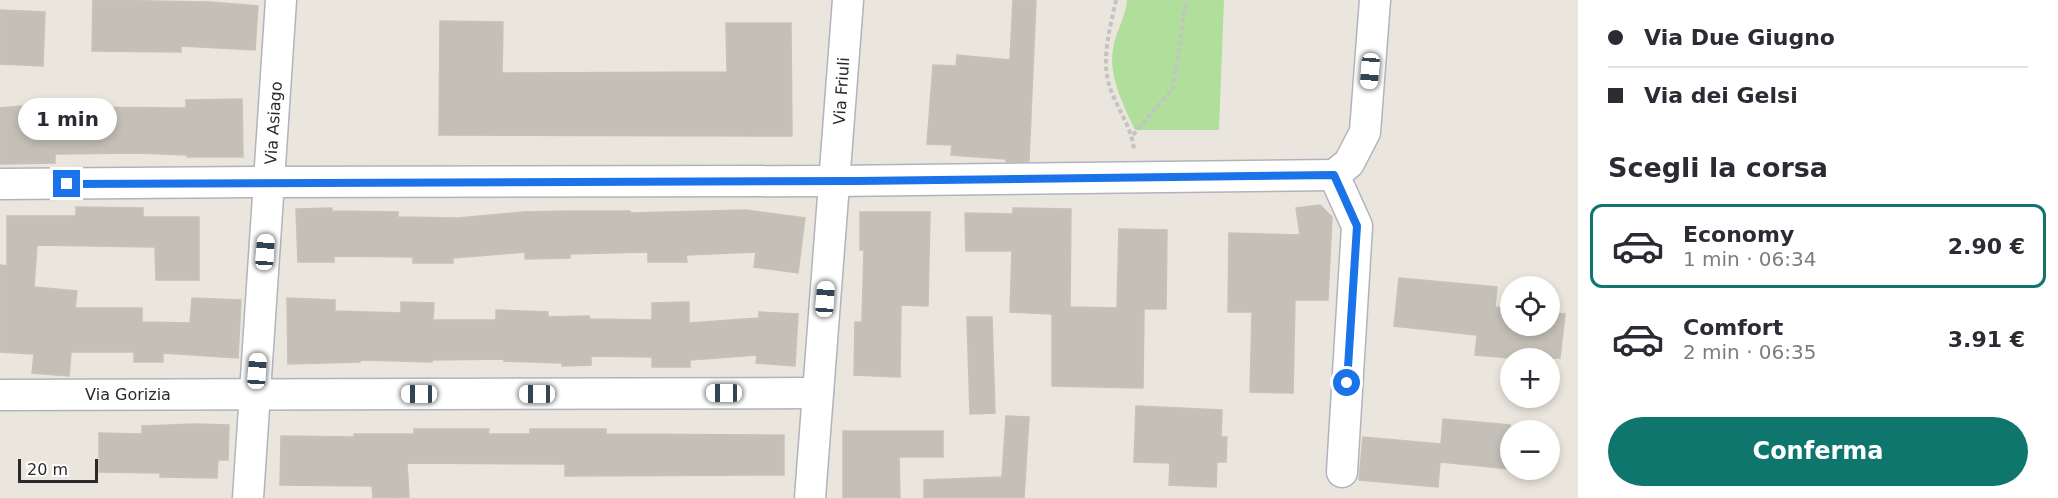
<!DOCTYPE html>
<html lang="it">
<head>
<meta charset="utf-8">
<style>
  body { margin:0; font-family:"DejaVu Sans",sans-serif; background:#f2f2f3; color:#2b2b33; height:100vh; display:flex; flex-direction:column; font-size:22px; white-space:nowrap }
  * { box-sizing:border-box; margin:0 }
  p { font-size:20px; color:#7c7c81 }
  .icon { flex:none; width:33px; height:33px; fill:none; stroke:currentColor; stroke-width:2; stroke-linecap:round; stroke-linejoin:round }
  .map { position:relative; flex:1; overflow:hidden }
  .sheet { display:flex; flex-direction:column; background:#fff; width:480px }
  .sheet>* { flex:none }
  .banner { display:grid; align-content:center; height:132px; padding:0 30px; background:#fff }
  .controls { position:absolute; left:1500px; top:276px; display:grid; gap:12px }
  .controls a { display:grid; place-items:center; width:60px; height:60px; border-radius:50%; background:#fff; box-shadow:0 3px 9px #0003; font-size:30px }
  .scale { position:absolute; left:18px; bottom:15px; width:80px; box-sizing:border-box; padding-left:6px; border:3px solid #2a2a2a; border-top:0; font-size:16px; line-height:21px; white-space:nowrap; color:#2a2a2a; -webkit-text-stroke:4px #fff; paint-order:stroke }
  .end { position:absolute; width:27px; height:27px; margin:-14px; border:8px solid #1a73e8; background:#fff; box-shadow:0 0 0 3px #fff }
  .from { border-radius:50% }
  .bubble { position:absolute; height:42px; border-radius:21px; background:#fff; box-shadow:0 3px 9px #0003; font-size:20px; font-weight:600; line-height:42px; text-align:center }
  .car { position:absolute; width:18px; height:36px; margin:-18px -9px; border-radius:8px; box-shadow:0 0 4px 2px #0007; background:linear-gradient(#fff 24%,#345 0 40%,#fff 0 76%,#345 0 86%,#fff 0) }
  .banner b { display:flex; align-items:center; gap:21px; height:57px; font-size:22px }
  .banner b+b { border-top:2px solid #e1e1e2 }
  .banner i { width:15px; height:15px; background:#2b2b33 }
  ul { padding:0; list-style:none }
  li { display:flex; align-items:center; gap:18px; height:84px; margin:0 12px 9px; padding:0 18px; border:3px solid transparent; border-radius:12px }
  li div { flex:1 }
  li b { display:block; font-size:22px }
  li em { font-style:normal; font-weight:600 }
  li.current { border-color:#0f766e }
  li>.icon { width:54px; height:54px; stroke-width:1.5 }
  h2 { padding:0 30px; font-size:27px; line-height:72px }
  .button { display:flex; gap:12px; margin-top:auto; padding:12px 30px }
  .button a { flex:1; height:69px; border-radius:36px; background:#0f766e; color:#fff; font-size:24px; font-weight:600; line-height:69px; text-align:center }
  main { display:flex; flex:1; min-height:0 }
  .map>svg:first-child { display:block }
  .green { fill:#b0df9c }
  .building { fill:#c4c0b8; stroke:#c7c2b7; stroke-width:1.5 }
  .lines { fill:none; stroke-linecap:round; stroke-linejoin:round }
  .minor-casing { stroke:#b0b3bd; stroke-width:33 }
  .path { stroke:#c3c3c3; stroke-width:4; stroke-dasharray:4.5 3; stroke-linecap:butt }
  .minor { stroke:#fff; stroke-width:30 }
  .route { stroke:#1a73e8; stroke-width:8 }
  .labels { text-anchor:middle; stroke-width:4.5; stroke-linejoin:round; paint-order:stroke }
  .street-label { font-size:16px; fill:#2a2a2a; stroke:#fff }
</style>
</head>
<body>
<main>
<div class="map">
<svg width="1578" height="498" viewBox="0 0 1578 498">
  <rect width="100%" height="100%" fill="#ebe6dd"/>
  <path class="green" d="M 1127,0 L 1224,0 L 1219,130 L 1135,130 C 1124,107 1108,75 1113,49 C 1115,33 1126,17 1127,0 Z"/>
  <g class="building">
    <path d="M 93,0 L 210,2 L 258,6 L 255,50 L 181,46 L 181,52 L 92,51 Z"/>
    <path d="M 1013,0 L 1036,0 L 1029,161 L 1006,162 L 1006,159 L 951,155 L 952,145 L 927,144 L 933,65 L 956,66 L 957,55 L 1010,60 Z"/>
    <path d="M 0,10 L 45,12 L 43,66 L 0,64 Z"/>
    <path d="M 440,21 L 503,22 L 502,73 L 727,72 L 726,23 L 791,23 L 792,136 L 439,135 Z"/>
    <path d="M 242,99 L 243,157 L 187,157 L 187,155 L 137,153 L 55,154 L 55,163 L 0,164 L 0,108 L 55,103 L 55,107 L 186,108 L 186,100 Z"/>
    <path d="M 1320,205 L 1332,217 L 1328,300 L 1295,300 L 1293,393 L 1250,392 L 1252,312 L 1228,312 L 1229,233 L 1300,235 L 1296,208 Z"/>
    <path d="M 76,207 L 143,208 L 143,217 L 199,217 L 199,280 L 156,280 L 155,247 L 37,245 L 34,287 L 77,291 L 75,308 L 142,308 L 142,322 L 190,323 L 192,298 L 241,300 L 238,358 L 163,353 L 163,362 L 134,362 L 134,352 L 71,352 L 69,376 L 32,373 L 34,354 L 0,352 L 0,265 L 7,266 L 7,216 L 76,216 Z"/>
    <path d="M 332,208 L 332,211 L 398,212 L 398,217 L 458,218 L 524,212 L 569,211 L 630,211 L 631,213 L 745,210 L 805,218 L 798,273 L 754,267 L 756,252 L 686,255 L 687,262 L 648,262 L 648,252 L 570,254 L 570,258 L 525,259 L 525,252 L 453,258 L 453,263 L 413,263 L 413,257 L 334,256 L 334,262 L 298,262 L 296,209 Z"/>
    <path d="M 1013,208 L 1071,209 L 1070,307 L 1117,308 L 1119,229 L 1167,230 L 1166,309 L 1144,309 L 1143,388 L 1052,386 L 1052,314 L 1010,312 L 1012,251 L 966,251 L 965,213 L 1013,214 Z"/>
    <path d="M 860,212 L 930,212 L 928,306 L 901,305 L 900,377 L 854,375 L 855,322 L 862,322 L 864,250 L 860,250 Z"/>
    <path d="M 1399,278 L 1497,287 L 1495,307 L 1510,309 L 1510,326 L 1550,326 L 1550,313 L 1565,314 L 1560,358 L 1512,358 L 1475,355 L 1477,335 L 1394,326 Z"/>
    <path d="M 287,298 L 335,300 L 335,311 L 401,313 L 401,302 L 434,303 L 433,320 L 496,320 L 496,310 L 548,312 L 548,317 L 589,316 L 590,319 L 652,320 L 652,303 L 689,302 L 689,323 L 759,318 L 759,312 L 798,314 L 795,366 L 756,363 L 757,355 L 690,360 L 690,367 L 652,367 L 652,357 L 591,356 L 591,365 L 562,366 L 562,363 L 504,361 L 504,359 L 432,360 L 432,362 L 360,360 L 360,362 L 288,364 Z"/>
    <path d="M 967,317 L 992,317 L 995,413 L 970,414 Z"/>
    <path d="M 1136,406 L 1222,410 L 1221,437 L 1227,437 L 1226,462 L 1217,462 L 1216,487 L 1169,485 L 1170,463 L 1134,462 Z"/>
    <path d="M 1006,416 L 1029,417 L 1024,498 L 924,498 L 924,480 L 1002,477 Z"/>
    <path d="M 1443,419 L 1510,425 L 1510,469 L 1440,462 L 1438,487 L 1359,480 L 1363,437 L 1441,444 Z"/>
    <path d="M 195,424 L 229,425 L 228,460 L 218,460 L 217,478 L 160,477 L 160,473 L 99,472 L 99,433 L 142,434 L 142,426 Z"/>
    <path d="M 414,429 L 489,429 L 488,434 L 530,434 L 530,429 L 606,429 L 606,434 L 784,435 L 784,475 L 565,476 L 565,464 L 407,463 L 409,497 L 373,498 L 372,486 L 280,485 L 281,436 L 354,437 L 354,434 L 414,434 Z"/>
    <path d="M 843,431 L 943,431 L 943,457 L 899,457 L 900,498 L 843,498 Z"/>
  </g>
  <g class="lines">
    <defs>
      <g id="minor">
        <path d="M 1334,175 L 1357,226 L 1342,472"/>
        <path d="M 1334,175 L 1349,163 L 1365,132 L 1375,0"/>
        <path d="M 0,184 L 269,182 L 834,181 L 1334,175"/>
        <path d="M 0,395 L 818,393"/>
        <path d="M 248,498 L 281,0"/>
        <path d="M 810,498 L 848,0"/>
      </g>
    </defs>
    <use href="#minor" class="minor-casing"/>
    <g class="path">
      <path d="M 1116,0 C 1110,30 1099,63 1112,93 C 1120,113 1132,129 1134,150"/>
      <path d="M 1133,135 L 1173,88 L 1186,0"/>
    </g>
    <use href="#minor" class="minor"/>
  </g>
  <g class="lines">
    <path class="route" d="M 67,184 L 857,181 L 1334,175 L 1357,226 L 1347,383"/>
  </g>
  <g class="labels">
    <g class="street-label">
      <text transform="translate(841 91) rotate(-86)" y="6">Via Friuli</text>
      <text transform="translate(273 123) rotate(-86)" y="6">Via Asiago</text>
      <text x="128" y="400">Via Gorizia</text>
    </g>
  </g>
</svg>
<div class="controls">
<a><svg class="icon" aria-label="locate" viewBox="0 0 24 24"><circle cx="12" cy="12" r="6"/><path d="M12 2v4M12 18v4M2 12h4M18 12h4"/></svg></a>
<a>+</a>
<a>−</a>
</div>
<div class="scale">20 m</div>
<i class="end from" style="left:1347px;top:383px"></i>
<i class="end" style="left:67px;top:184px"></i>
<div class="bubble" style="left:18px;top:98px;width:99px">1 min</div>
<i class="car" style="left:1370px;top:71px;rotate:185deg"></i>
<i class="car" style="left:265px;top:252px;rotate:4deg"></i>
<i class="car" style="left:825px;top:299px;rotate:4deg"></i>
<i class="car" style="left:257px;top:371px;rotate:4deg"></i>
<i class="car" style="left:724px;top:393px;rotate:270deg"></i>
<i class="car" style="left:419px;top:394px;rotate:270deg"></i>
<i class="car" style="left:537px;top:394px;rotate:270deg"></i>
</div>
<section class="sheet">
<div class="banner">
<b><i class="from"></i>Via Due Giugno</b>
<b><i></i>Via dei Gelsi</b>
</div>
<h2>Scegli la corsa</h2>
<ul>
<li class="current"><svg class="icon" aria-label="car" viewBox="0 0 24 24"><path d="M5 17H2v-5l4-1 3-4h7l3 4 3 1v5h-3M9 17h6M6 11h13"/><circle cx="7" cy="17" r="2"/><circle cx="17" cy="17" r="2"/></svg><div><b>Economy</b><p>1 min · 06:34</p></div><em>2.90 €</em></li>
<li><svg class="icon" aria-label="car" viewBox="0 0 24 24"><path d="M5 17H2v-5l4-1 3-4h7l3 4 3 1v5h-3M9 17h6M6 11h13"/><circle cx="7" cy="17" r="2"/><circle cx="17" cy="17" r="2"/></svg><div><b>Comfort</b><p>2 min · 06:35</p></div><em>3.91 €</em></li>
</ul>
<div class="button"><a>Conferma</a></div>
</section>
</main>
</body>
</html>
